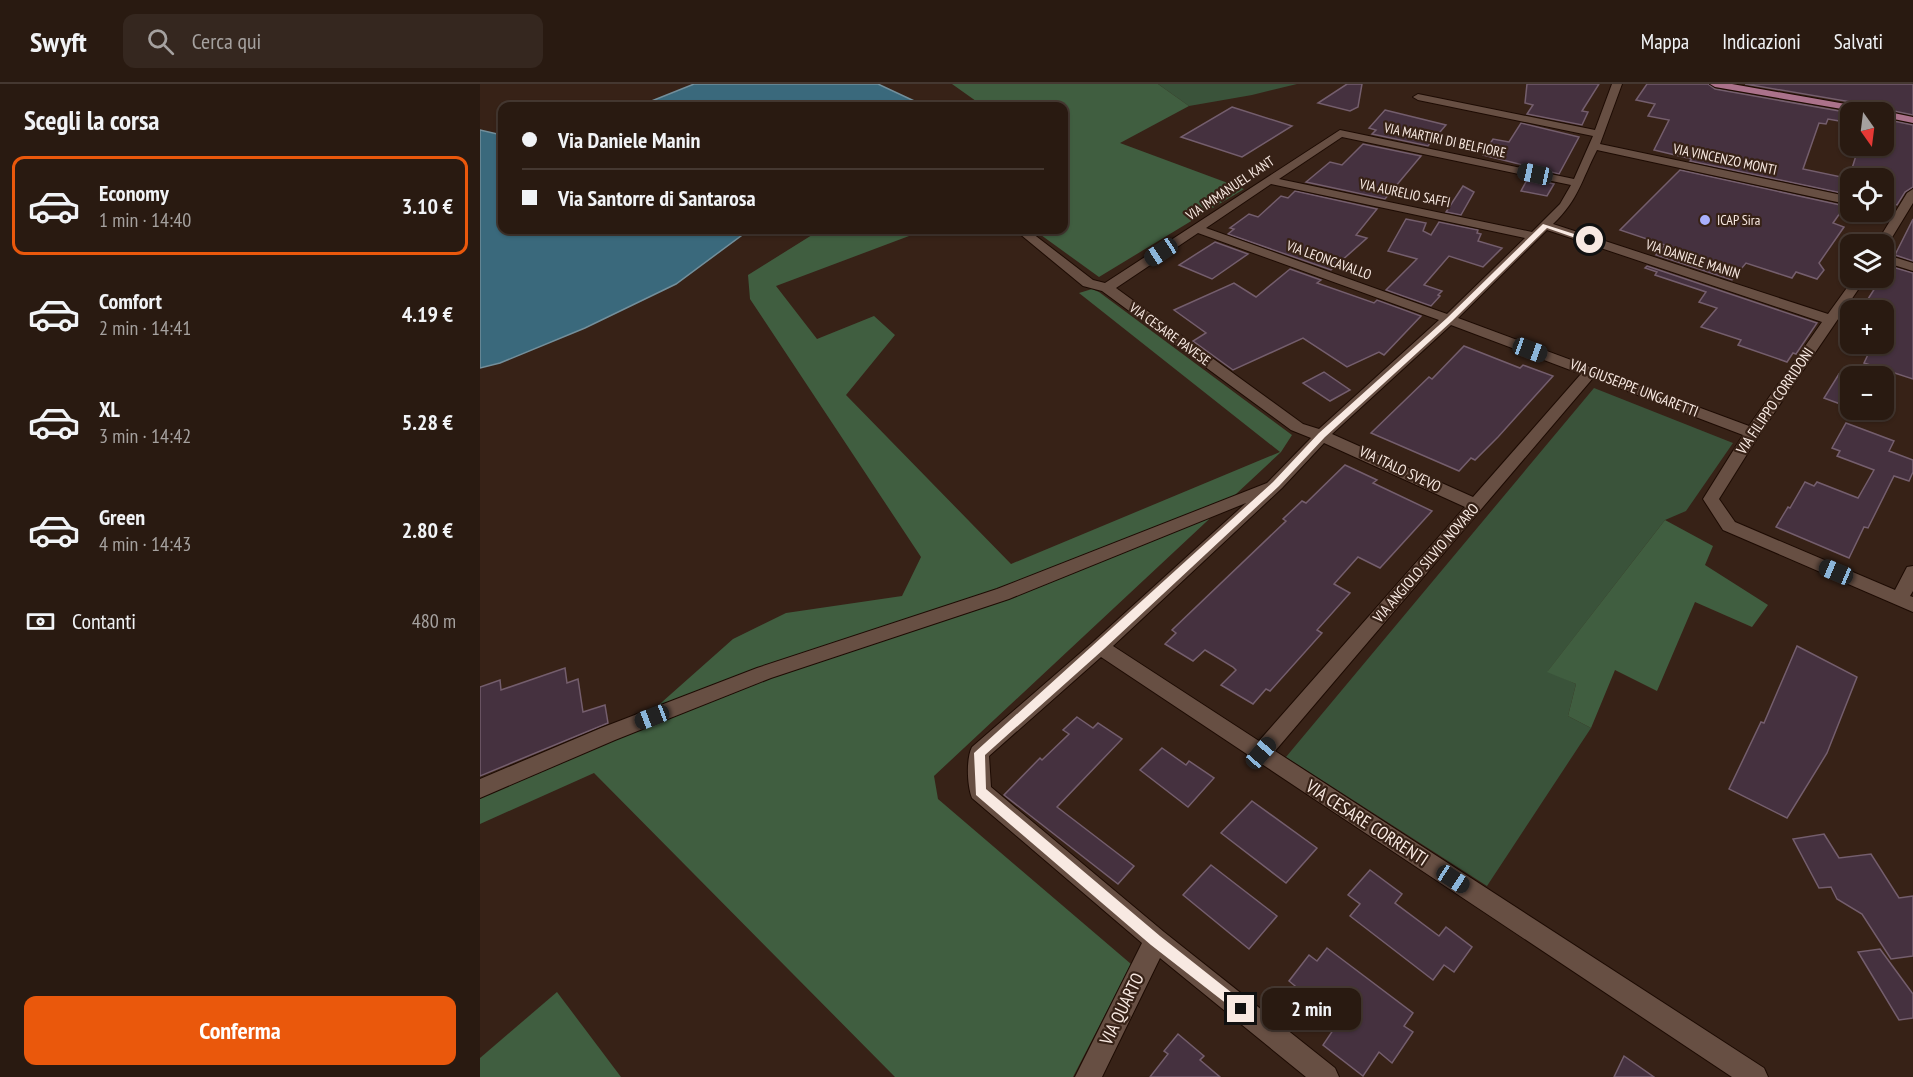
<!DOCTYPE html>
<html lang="it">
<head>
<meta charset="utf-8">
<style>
  body { margin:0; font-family:"PT Sans Narrow",sans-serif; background:#35271f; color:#f1f3f6; height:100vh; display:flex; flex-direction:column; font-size:22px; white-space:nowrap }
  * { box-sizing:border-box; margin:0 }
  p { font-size:20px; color:#a5a19f }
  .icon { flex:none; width:33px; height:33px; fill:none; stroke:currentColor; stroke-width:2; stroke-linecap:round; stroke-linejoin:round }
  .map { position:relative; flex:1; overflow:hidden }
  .sheet { display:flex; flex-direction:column; background:#291a11; width:480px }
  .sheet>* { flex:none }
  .banner { position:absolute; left:18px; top:18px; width:570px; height:132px; border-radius:12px; box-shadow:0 2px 4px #0004,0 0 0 2px #453831; display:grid; align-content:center; height:132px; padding:0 24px; background:#291a11 }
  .needle { width:39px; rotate:166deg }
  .controls { position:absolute; left:1360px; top:18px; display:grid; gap:12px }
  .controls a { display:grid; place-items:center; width:54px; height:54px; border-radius:12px; background:#291a11; box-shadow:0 2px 4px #0004,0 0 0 2px #453831; font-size:30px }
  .end { position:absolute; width:27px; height:27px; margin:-14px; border:8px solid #f8e9e2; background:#111; box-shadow:0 0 0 3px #111 }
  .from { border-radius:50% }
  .bubble { position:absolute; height:42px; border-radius:12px; background:#291a11; box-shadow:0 2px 4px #0004,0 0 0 2px #453831; font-size:20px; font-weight:700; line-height:42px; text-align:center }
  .car { position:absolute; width:18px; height:36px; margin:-18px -9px; border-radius:8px; box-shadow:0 0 4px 2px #0007; background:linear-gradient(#222 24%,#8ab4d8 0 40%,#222 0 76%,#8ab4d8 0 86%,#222 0) }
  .banner b { display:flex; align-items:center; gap:21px; height:57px; font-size:22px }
  .banner b+b { border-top:2px solid #453831 }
  .banner i { width:15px; height:15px; background:#f1f3f6 }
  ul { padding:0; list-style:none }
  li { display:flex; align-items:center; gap:18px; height:99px; margin:0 12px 9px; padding:0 12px; border:3px solid transparent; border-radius:12px }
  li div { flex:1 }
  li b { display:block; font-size:22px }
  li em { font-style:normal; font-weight:700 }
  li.current { border-color:#ea580c }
  li>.icon { width:54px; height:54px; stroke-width:1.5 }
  h2 { padding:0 24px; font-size:27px; line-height:72px }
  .pay { display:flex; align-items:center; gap:15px; height:66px; padding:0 24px; font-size:22px }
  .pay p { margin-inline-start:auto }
  .action { display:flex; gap:12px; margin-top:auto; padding:12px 24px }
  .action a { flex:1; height:69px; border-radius:12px; background:#ea580c; color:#fff; font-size:24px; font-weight:700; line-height:69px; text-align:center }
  header { display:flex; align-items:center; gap:36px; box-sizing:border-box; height:84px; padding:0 30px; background:#291a11; border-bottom:2px solid #453831 }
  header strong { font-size:28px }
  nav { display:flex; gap:33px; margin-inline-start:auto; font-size:21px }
  .search { width:420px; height:54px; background:#35271f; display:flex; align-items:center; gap:15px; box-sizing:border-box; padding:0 21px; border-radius:12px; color:#a5a19f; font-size:22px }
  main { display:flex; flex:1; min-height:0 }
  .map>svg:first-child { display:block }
  .green { fill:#3a533a }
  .forest { fill:#405e40 }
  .water { fill:#3a697c; stroke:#738f9b; stroke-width:1.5 }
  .building { fill:#45313f; stroke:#745e6d; stroke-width:1.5 }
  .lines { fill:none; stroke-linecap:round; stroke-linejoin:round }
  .minor-casing { stroke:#1d0b03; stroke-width:2 }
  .primary-casing { stroke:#1d0b03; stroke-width:2 }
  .minor { fill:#674f43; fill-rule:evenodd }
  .primary { fill:#ab728b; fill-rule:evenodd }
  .route { fill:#f8e9e2 }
  .poi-dot { fill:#a9b0fc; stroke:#372217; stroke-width:2 }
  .labels { text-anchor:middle; stroke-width:4.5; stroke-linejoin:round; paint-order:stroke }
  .far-street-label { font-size:14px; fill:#f8e9e2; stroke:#372217 }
  .far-poi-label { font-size:14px; fill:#f8e9e2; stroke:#372217; text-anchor:start }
  .street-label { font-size:15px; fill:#f8e9e2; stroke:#372217 }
  .near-street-label { font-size:18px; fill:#f8e9e2; stroke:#372217 }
</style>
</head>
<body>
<header>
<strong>Swyft</strong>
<div class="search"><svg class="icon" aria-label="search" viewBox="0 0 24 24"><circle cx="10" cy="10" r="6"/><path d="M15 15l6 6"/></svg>Cerca qui</div>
<nav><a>Mappa</a><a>Indicazioni</a><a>Salvati</a></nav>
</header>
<main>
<section class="sheet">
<h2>Scegli la corsa</h2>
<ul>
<li class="current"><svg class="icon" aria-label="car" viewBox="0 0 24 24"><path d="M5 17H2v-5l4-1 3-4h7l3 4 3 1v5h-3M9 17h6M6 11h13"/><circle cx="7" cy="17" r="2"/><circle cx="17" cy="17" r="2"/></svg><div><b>Economy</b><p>1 min · 14:40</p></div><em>3.10 €</em></li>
<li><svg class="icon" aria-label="car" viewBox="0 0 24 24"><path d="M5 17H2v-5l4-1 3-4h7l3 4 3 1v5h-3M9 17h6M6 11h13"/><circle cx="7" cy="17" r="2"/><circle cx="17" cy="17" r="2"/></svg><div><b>Comfort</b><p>2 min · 14:41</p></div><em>4.19 €</em></li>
<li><svg class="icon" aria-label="car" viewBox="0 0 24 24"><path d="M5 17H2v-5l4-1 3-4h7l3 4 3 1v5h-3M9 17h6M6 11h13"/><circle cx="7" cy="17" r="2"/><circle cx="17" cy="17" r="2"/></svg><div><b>XL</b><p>3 min · 14:42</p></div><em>5.28 €</em></li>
<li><svg class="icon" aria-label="car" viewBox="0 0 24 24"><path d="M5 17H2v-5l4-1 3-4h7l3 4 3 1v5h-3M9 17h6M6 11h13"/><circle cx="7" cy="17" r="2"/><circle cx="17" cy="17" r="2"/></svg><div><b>Green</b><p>4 min · 14:43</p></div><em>2.80 €</em></li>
</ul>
<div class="pay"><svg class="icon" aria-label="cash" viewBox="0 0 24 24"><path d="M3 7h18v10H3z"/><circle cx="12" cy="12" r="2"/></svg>Contanti<p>480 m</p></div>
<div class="action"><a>Conferma</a></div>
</section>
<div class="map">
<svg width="1433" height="993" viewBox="0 0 1433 993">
  <rect width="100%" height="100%" fill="#372217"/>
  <g class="green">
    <path d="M 678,0 L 817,0 L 772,11 L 709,22 Z"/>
    <path d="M 1114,304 L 1253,359 L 1206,427 L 1185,436 L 1068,587 L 1096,600 L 1088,632 L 1111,644 L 1007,802 L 806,673 Z"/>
  </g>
  <g class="forest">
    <path d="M 472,0 L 678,0 L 709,22 L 640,59 L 764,105 L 619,193 L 554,146 L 584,146 L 584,22 L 503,22 Z"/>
    <path d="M 335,146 L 445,146 L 296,202 L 337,255 L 394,232 L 415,251 L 366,311 L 531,480 L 800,368 L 599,209 L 612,205 L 619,208 L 812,351 L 801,368 L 454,692 L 458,715 L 651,880 L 593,993 L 415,993 L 114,689 L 0,740 L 0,710 L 173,626 L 253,555 L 306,529 L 422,512 L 441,473 L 270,215 L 268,191 L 332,151 Z"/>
    <path d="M 1185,436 L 1233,462 L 1225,481 L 1288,521 L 1272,543 L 1215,518 L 1177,607 L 1135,586 L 1111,644 L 1088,632 L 1096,600 L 1067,588 Z"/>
    <path d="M 77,908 L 141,993 L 0,993 L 0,974 Z"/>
  </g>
  <g class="water">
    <path d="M 214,0 L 398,0 L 445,22 L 159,22 Z"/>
    <path d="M 0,46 L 22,51 L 22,146 L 269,146 L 196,200 L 105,244 L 20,279 L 0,284 Z"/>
  </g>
  <g class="building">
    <path d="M 867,0 L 882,0 L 878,23 L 870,27 L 838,19 Z"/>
    <path d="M 1047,0 L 1119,0 L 1102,27 L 1108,28 L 1102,41 L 1047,30 L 1053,21 L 1045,19 Z"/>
    <path d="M 1167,0 L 1228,0 L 1235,5 L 1371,29 L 1371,39 L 1348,35 L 1346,40 L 1339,39 L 1323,85 L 1371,95 L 1371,111 L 1210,77 L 1212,75 L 1174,66 L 1189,36 L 1168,32 L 1175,20 L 1156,16 Z"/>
    <path d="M 1265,0 L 1433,0 L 1433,31 L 1371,18 Z"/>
    <path d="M 752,23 L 812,42 L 762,73 L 701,53 Z"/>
    <path d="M 905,26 L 966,41 L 948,62 L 892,50 L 896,46 L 889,44 Z"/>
    <path d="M 1404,35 L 1433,41 L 1433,103 L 1425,108 L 1417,121 L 1404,118 L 1404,94 L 1369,94 L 1379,62 L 1404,62 Z"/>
    <path d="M 1041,39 L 1099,53 L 1079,90 L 1003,71 L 1013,55 L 1029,58 Z"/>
    <path d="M 883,60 L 941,72 L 905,115 L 826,98 L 850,78 L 862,81 Z"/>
    <path d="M 1200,86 L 1365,122 L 1353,139 L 1364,143 L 1339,179 L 1344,186 L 1337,195 L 1316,188 L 1312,194 L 1266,179 L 1252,196 L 1176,171 L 1185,161 L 1140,146 Z"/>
    <path d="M 1048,94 L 1074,100 L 1067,112 L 1041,107 Z"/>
    <path d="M 983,102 L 994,108 L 981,131 L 966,128 Z"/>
    <path d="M 815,107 L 897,125 L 876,151 L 887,154 L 851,186 L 748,150 L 754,145 L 750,144 L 769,130 L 778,133 L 801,112 L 808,114 Z"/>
    <path d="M 926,135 L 946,139 L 943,147 L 951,151 L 959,138 L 998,146 L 997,149 L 1001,150 L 998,157 L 1022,164 L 1003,183 L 969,172 L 944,201 L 962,207 L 958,211 L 960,212 L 951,222 L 906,206 L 937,175 L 908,167 Z"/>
    <path d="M 1433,135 L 1433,177 L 1415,171 Z"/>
    <path d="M 735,158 L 768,170 L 732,195 L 699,181 Z"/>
    <path d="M 1167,182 L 1337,239 L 1316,270 L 1313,269 L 1307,278 L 1258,261 L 1261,256 L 1221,243 L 1237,224 L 1219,218 L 1226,208 L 1175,191 L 1177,188 L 1165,184 Z"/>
    <path d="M 1409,182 L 1433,189 L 1433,295 L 1384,279 L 1393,260 L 1404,260 L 1404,226 L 1381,226 Z"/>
    <path d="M 810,185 L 841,196 L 837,199 L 894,219 L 897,216 L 941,232 L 904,271 L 899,268 L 867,283 L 823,254 L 753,286 L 713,257 L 726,249 L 694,226 L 754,199 L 776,213 Z"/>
    <path d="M 984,262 L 1040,284 L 1043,281 L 1073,292 L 1018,353 L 995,376 L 991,374 L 979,387 L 891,349 L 949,293 L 952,295 Z"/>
    <path d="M 844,288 L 870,306 L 850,317 L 823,299 Z"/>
    <path d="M 1359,290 L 1371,294 L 1371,324 L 1344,314 Z"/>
    <path d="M 1366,339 L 1414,357 L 1409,367 L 1433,376 L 1433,388 L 1429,397 L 1414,392 L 1388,444 L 1384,443 L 1369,474 L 1296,443 L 1308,423 L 1310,424 L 1325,398 L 1334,402 L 1337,398 L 1378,414 L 1394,386 L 1357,372 L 1360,367 L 1352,364 Z"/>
    <path d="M 865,381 L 897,396 L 893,399 L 952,427 L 900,484 L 878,473 L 854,500 L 870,509 L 837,546 L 842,549 L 790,607 L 786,605 L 773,620 L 741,601 L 756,586 L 753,583 L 725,566 L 713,577 L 685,560 L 696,549 L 692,546 L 806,437 L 803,435 L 822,417 L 826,419 Z"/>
    <path d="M 1317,562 L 1377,593 L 1347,669 L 1307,734 L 1249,705 L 1281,638 L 1284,639 Z"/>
    <path d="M 85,584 L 87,599 L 98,595 L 103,628 L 125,621 L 128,639 L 0,692 L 0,603 L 20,596 L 21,606 Z"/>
    <path d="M 597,633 L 613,644 L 618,639 L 642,655 L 577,723 L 654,782 L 638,800 L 524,711 L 560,674 L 562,676 L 589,650 L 583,646 Z"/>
    <path d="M 682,664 L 706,681 L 709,677 L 734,694 L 708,723 L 660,686 Z"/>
    <path d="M 772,717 L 837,764 L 806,799 L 741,749 Z"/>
    <path d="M 1344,750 L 1359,774 L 1391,770 L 1419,814 L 1433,812 L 1433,872 L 1411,875 L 1382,830 L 1357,815 L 1351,803 L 1339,804 L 1313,755 Z"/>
    <path d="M 731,781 L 797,832 L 769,865 L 703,811 Z"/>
    <path d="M 890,786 L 922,810 L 915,819 L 959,852 L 966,843 L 992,863 L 974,888 L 964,881 L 953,896 L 870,832 L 880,820 L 868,811 Z"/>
    <path d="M 847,864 L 933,929 L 924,942 L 933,948 L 912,979 L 899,968 L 883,992 L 843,961 L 866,927 L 839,905 L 831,915 L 809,897 L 829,871 L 837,877 Z"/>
    <path d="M 1400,865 L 1433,910 L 1433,934 L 1419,936 L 1378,868 Z"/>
    <path d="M 698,950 L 724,972 L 720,976 L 740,993 L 670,993 L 688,970 L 684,967 Z"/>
    <path d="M 1144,972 L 1174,993 L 1134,993 Z"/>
  </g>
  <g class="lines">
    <defs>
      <g id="minor">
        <path d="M 1132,0 L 1142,0 L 1120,60 L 1371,113 L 1371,121 L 1117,66 C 1101,97 1099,115 1073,140 L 1348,230 L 1374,194 L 1386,194 L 1279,351 L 1239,415 L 1255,438 L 1415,506 L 1427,483 L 1433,482 L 1433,507 L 1430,512 L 1433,513 L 1433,528 L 1243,446 L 1223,415 L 1263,351 L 1113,294 L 795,667 L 1284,984 L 1288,993 L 1252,993 L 621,573 L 509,672 L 511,703 L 684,848 L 855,984 L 859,993 L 826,993 L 680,874 L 622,993 L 595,993 L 662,859 L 492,714 C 487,701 486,675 492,663 L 613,558 L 766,419 L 529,515 L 291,594 L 135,656 L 0,714 L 0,695 L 121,644 L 277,584 L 517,505 L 787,399 L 831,354 L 811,346 L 622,207 L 603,202 L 535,146 L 548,146 L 613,196 L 625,199 L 860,46 L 1094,95 L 1113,52 L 938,16 L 933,13 L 938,10 L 1115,46 ZM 862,53 L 1091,101 L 1080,120 L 1052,148 L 799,95 ZM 791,100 L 1045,154 L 967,230 L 726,144 ZM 1067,146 L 1342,238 L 1269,342 L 978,234 ZM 718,149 L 959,236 L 839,345 L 823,340 L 636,204 ZM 971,241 L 1101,290 L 993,413 L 852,350 ZM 844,359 L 985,423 L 779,657 L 633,562 L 802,404 Z"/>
        <path d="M 1433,105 L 1433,119 L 1408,160 L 1404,163 L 1404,160 L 1396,160 L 1427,109 Z"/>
        <path d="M 1404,170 L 1433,179 L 1433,187 L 1404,178 Z"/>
      </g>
      <g id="primary">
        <path d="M 1230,0 L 1252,0 L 1394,25 L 1399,28 L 1379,28 L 1235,3 Z"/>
        <path d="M 1404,27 L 1433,33 L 1433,39 L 1404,33 L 1404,28 L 1400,28 Z"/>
      </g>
    </defs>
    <use href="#minor" class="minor-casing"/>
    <use href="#primary" class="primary-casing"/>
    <use href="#minor" class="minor"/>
    <use href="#primary" class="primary"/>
  </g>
  <path class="route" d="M 1063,140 L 1113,156 L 1107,158 L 1067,144 L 972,237 L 845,353 L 799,402 L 624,565 L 505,671 L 506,705 L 680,852 L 766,920 L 768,925 L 766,929 L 761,931 L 671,861 L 496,711 L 494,669 L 793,398 L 839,349 L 967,234 Z"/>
  <circle class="poi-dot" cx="1225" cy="136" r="6"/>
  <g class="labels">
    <g class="far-street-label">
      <text transform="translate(965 56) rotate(12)" y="5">VIA MARTIRI DI BELFIORE</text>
      <text transform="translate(1245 75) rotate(12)" y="5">VIA VINCENZO MONTI</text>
      <text transform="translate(750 104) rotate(-34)" y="5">VIA IMMANUEL KANT</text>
      <text transform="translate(925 109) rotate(12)" y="5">VIA AURELIO SAFFI</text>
      <text transform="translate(1213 175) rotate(18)" y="5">VIA DANIELE MANIN</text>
      <text transform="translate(849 176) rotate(20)" y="5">VIA LEONCAVALLO</text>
      <text transform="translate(690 250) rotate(36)" y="5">VIA CESARE PAVESE</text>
    </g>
    <g class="far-poi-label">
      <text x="1237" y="141">ICAP Sira</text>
    </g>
    <g class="street-label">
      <text transform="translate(1154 304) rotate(21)" y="5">VIA GIUSEPPE UNGARETTI</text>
      <text transform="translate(1295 317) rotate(-56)" y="5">VIA FILIPPO CORRIDONI</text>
      <text transform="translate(920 385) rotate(25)" y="5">VIA ITALO SVEVO</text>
      <text transform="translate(946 479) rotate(-49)" y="5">VIA ANGIOLO SILVIO NOVARO</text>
    </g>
    <g class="near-street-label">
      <text transform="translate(887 739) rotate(33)" y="6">VIA CESARE CORRENTI</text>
      <text transform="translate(642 925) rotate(-64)" y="6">VIA QUARTO</text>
    </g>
  </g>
</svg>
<div class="controls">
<a><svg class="needle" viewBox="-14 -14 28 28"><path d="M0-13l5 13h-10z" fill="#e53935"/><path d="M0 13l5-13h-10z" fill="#a5a19f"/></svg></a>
<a><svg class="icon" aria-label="locate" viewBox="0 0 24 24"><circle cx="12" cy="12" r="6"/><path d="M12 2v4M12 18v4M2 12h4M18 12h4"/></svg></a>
<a><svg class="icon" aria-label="layers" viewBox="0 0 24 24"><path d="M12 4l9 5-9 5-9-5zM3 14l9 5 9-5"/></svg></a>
<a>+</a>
<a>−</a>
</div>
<i class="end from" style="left:1110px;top:156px"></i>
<i class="end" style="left:761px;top:925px"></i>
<div class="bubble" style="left:782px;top:904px;width:99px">2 min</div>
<i class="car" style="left:1055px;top:90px;rotate:282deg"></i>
<i class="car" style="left:681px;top:168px;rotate:237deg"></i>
<i class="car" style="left:1050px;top:266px;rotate:110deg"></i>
<i class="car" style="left:1356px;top:488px;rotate:293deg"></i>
<i class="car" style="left:172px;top:633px;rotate:249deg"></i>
<i class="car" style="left:781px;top:669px;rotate:41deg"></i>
<i class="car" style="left:973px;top:795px;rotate:123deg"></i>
<div class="banner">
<b><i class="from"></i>Via Daniele Manin</b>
<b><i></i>Via Santorre di Santarosa</b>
</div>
</div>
</main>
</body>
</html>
